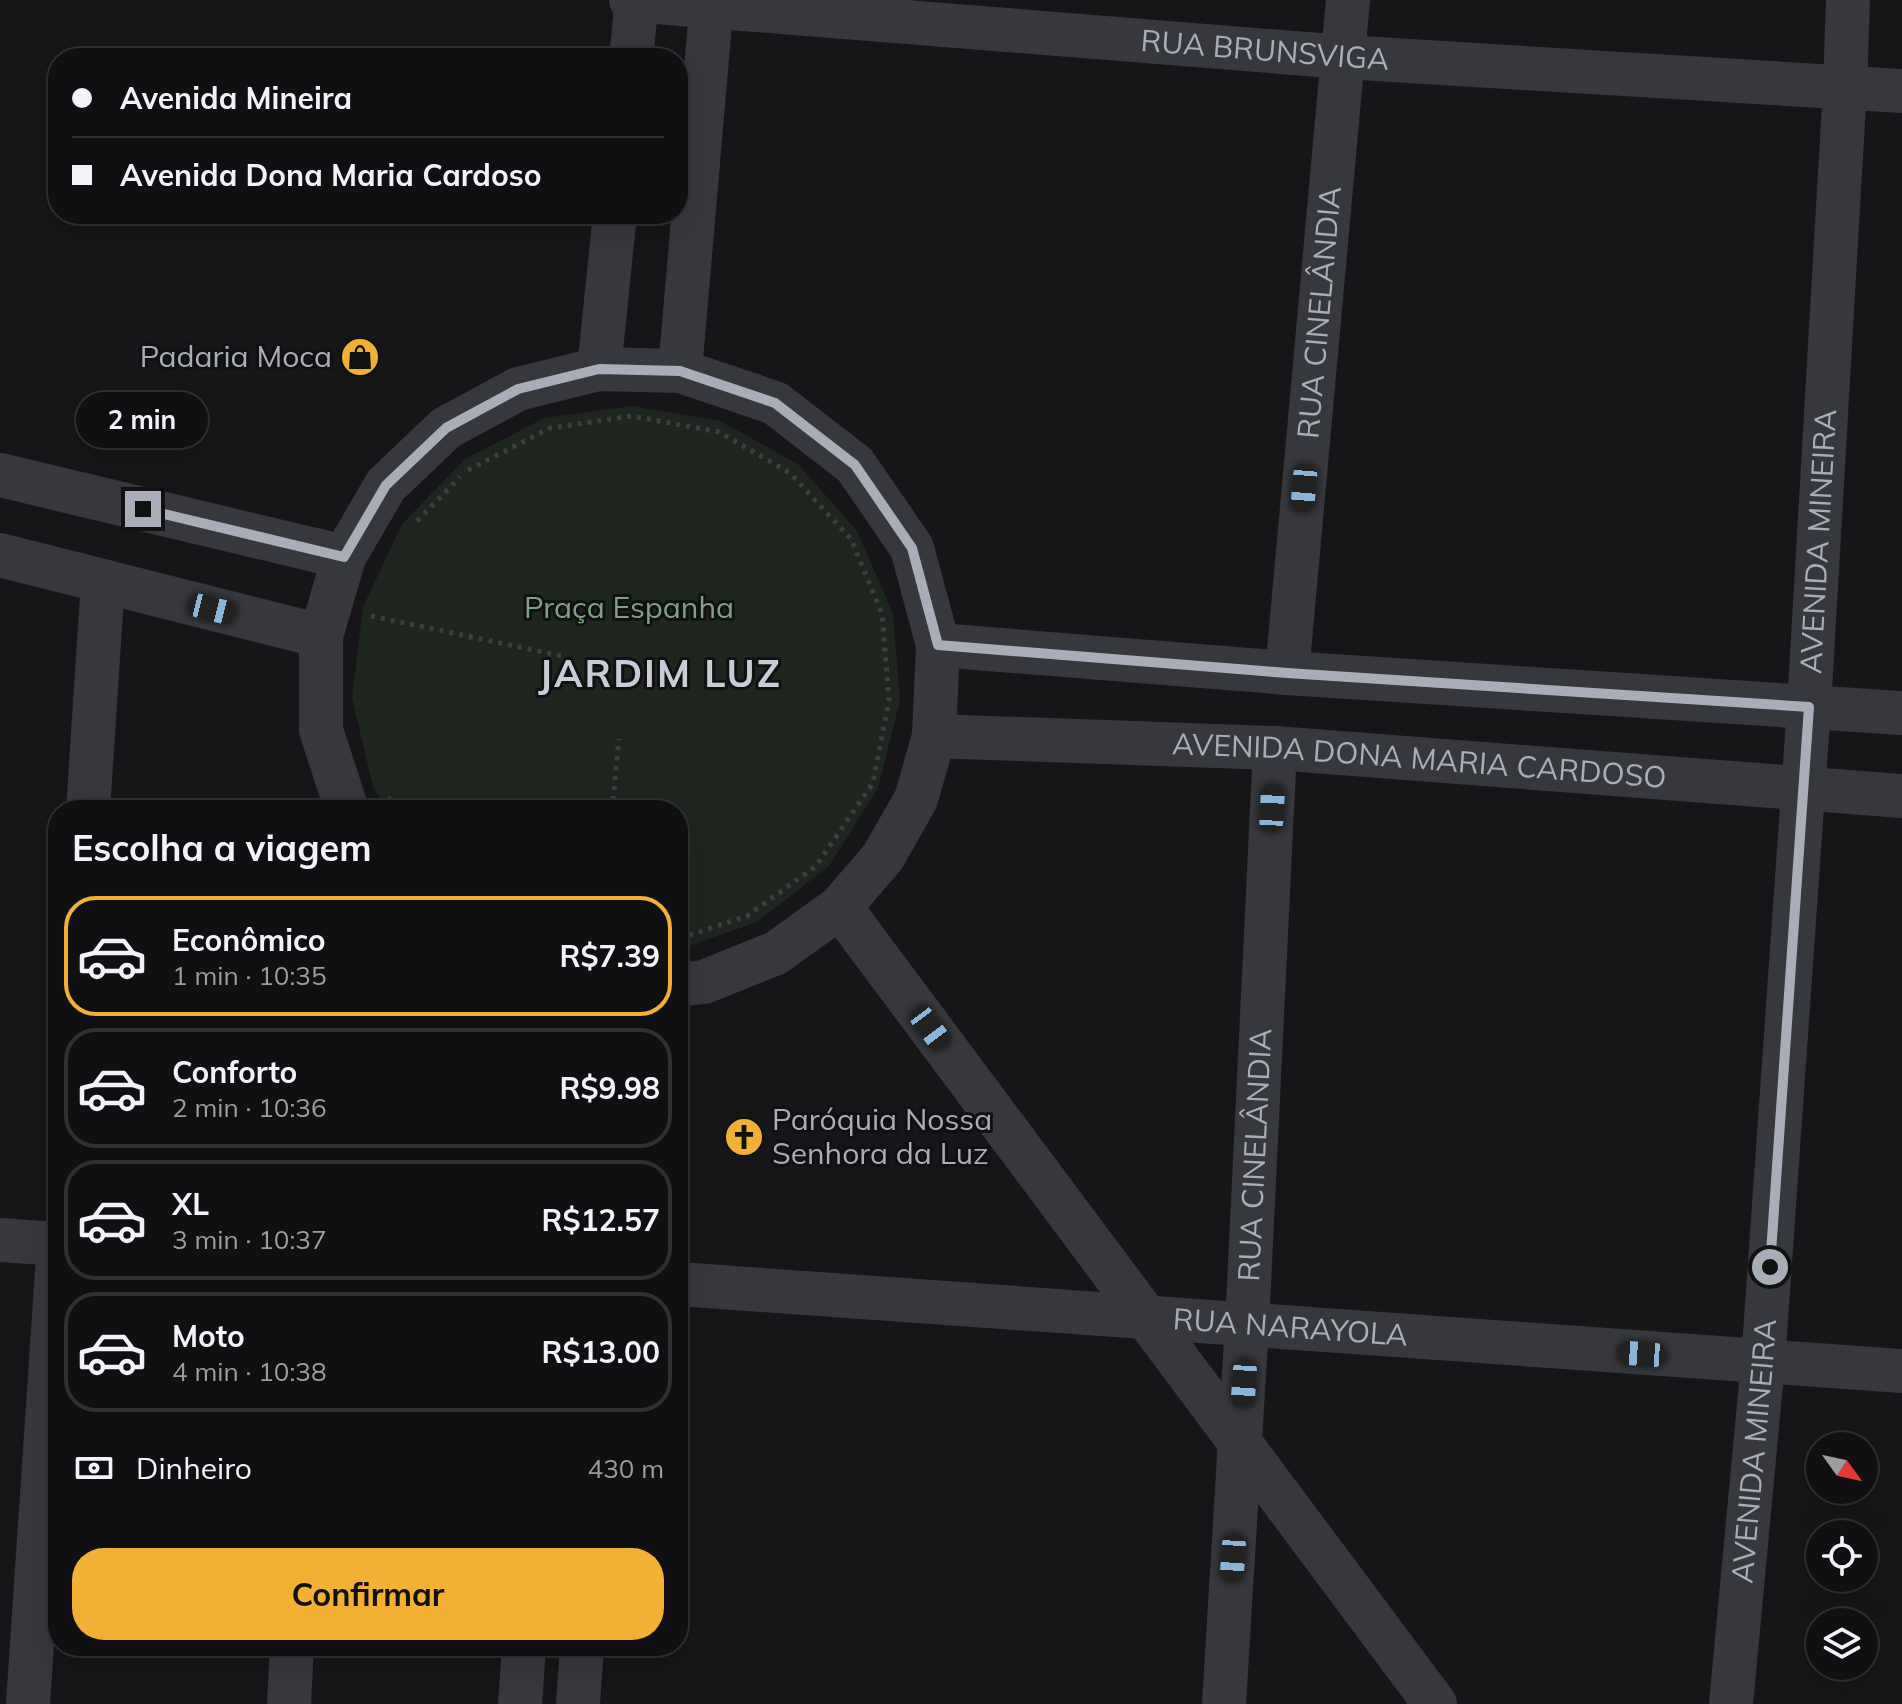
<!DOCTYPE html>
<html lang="pt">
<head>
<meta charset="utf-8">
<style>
  body { margin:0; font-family:Mulish,sans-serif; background:#19191b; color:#f1f3f6; height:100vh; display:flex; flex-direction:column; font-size:30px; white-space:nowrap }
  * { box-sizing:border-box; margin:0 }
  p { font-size:26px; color:#9c9d9f }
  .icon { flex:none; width:44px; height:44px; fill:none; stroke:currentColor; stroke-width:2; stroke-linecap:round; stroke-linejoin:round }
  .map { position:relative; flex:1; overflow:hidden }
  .sheet { position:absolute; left:48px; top:800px; width:640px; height:856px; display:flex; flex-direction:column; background:#101012; border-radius:32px; box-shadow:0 8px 32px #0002,0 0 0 2px #303032 }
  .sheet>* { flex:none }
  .top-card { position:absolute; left:48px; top:48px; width:640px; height:176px; border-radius:32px; box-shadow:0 8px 32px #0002,0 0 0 2px #303032; display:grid; align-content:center; height:176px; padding:0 24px; background:#101012 }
  .needle { width:52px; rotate:123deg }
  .buttons { position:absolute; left:1806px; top:1432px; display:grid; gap:16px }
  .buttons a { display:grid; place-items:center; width:72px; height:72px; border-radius:50%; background:#101012; box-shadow:0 8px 32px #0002,0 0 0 2px #303032; font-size:40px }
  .end { position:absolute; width:36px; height:36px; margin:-18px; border:10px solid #a8adb8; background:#111; box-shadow:0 0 0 4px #111 }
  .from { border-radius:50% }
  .bubble { position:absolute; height:56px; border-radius:28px; background:#101012; box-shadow:0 8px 32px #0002,0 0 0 2px #303032; font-size:26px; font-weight:700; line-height:56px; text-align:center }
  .car { position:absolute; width:24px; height:48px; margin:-24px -12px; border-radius:10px; box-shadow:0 0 6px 2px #0007; background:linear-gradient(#222 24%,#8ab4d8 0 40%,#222 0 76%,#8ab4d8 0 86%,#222 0) }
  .top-card b { display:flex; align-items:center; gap:28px; height:76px; font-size:30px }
  .top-card b+b { border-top:2px solid #303032 }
  .top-card i { width:20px; height:20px; background:#f1f3f6 }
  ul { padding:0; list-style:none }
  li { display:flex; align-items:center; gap:24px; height:120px; margin:0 16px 12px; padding:0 8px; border:4px solid #303032; border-radius:32px }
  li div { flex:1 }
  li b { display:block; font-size:30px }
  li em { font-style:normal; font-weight:700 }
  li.on { border-color:#f2b134 }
  li>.icon { width:72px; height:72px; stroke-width:1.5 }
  h2 { padding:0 24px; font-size:36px; line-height:96px }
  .pay { display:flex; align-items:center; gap:20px; height:88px; padding:0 24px; font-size:30px }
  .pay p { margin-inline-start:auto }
  .button { display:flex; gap:16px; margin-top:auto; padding:16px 24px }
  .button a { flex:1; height:92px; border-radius:32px; background:#f2b134; color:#111; font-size:32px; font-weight:700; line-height:92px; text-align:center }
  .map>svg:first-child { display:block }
  .green { fill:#1e261f }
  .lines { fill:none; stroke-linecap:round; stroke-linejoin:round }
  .path { stroke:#3d3f44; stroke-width:5; stroke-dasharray:4 6; stroke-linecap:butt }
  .minor { stroke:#37383d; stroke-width:44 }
  .route { stroke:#a8adb8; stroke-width:10 }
  .labels { text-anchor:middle; stroke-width:6; stroke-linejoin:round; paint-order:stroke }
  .street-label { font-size:30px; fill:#a8adb8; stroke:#111113 }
  .poi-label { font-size:30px; fill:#a8adb8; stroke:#111113; text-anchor:end }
  .park-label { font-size:30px; fill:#7fa381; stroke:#111113 }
  .district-label { font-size:38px; font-weight:bold; letter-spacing:2px; fill:#c9ccd4; stroke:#111113 }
</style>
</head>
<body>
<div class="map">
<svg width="1902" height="1704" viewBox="0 0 1902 1704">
  <rect width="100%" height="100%" fill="#161618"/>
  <path class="green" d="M 632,406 L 720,421 L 798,464 L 857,531 L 893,613 L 900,701 L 878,788 L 829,866 L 757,922 L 678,950 L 678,810 L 387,810 L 373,787 L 352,698 L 363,607 L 402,524 L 465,459 L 544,418 Z"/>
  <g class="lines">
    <g class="path">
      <path d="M 468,470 L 550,428 L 632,416 L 719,432 L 790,473 L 851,539 L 882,614 L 889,700 L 873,783 L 816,866 L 747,916 L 678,939"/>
      <path d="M 417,521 L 460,477"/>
      <path d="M 371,616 L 562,656"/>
      <path d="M 388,797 L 396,810"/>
      <path d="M 612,810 L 619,739"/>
    </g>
    <g class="minor">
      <path id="s1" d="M 631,0 L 1344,57 L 1902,91"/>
      <path d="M 631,58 L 637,0"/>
      <path d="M 599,369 L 615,214"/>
      <path d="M 680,371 L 712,0"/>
      <path d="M 0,475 L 344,557"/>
      <path d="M 0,555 L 321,636"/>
      <path d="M 938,645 L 1287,673 L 1902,713"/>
      <path id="s2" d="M 1287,673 L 1348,0"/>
      <path id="s3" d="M 934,736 L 1275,748 L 1902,796"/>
      <path d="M 88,810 L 103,581"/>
      <path d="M 347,810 L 321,730 L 321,636 L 344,557 L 386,485 L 446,428 L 518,389 L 599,369 L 680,371 L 775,403 L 855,465 L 912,548 L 938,645 L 934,736 L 916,799 L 883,857 L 840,907 L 776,953 L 704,982 L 678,985"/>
      <path d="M 840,907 L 1435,1704"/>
      <path d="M 0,1240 L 58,1244"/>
      <path id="s4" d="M 678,1284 L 1902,1371"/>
      <path d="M 28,1704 L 58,1256"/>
      <path d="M 289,1704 L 292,1646"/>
      <path d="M 520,1704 L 524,1646"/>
      <path d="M 578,1704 L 582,1646"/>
      <path id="s5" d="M 1224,1704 L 1247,1325 L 1275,748"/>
      <path id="s6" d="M 1731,1704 L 1763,1362 L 1809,707 L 1845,87 L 1848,0"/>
    </g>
  </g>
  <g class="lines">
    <path class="route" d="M 143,509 L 344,557 L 386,485 L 446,428 L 518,389 L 599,369 L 680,371 L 775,403 L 855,465 L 912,548 L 938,645 L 1287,673 L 1809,707 L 1770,1267"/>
  </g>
  <defs>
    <symbol id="shop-disc" viewBox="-11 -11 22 22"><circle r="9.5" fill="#f2b134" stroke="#111113"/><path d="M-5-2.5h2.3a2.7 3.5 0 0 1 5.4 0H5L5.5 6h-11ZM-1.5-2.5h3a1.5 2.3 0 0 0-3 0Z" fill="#111"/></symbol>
    <symbol id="church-disc" viewBox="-11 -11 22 22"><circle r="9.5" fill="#f2b134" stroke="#111113"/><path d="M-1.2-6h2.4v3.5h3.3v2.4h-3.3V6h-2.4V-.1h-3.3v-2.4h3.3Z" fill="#111"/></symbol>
  </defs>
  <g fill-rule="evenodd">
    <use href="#shop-disc" x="338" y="335" width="44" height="44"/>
    <use href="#church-disc" x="722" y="1115" width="44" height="44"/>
  </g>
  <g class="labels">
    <g class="street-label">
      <text dy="10" stroke="none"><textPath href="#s1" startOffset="636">RUA BRUNSVIGA</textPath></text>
      <text dy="10" stroke="none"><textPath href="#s2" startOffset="362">RUA CINELÂNDIA</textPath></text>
      <text dy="10" stroke="none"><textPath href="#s6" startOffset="1166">AVENIDA MINEIRA</textPath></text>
      <text dy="10" stroke="none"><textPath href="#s3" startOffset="486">AVENIDA DONA MARIA CARDOSO</textPath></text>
      <text dy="10" stroke="none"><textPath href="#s5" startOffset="550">RUA CINELÂNDIA</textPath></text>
      <text dy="10" stroke="none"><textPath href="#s4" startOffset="614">RUA NARAYOLA</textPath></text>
      <text dy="10" stroke="none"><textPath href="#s6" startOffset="254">AVENIDA MINEIRA</textPath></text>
    </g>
    <g class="poi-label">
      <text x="332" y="367">Padaria Moca</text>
      <text x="772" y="1130" text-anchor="start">Paróquia Nossa<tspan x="772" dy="34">Senhora da Luz</tspan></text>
    </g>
    <g class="park-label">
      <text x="629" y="618">Praça Espanha</text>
    </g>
    <g class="district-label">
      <text x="660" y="687">JARDIM LUZ</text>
    </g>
  </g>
</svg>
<div class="buttons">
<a><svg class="needle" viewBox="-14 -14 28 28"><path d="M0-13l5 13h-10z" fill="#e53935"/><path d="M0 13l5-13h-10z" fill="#9c9d9f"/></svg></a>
<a><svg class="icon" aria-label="locate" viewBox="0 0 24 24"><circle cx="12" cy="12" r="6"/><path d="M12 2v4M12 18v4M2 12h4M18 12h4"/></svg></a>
<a><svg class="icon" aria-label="layers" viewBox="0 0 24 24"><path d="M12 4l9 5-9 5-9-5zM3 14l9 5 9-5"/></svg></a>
</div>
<i class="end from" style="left:1770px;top:1267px"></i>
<i class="end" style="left:143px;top:509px"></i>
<div class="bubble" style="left:76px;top:392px;width:132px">2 min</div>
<i class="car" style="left:1304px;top:488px;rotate:185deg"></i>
<i class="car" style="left:212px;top:609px;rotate:104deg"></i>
<i class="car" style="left:1272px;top:808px;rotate:3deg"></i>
<i class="car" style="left:930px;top:1028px;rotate:143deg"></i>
<i class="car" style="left:1642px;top:1354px;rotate:274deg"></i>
<i class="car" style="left:1244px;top:1383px;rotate:184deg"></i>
<i class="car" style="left:1233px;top:1558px;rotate:184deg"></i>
<div class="top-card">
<b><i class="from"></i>Avenida Mineira</b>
<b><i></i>Avenida Dona Maria Cardoso</b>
</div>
<section class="sheet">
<h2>Escolha a viagem</h2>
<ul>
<li class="on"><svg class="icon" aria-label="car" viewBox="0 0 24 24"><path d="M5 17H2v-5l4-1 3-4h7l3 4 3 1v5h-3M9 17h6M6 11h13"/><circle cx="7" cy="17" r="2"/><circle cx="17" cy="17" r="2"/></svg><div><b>Econômico</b><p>1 min · 10:35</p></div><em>R$7.39</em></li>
<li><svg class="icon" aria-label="car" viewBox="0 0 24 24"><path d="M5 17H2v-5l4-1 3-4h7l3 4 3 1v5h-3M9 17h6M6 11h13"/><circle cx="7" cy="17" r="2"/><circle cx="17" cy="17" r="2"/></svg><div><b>Conforto</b><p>2 min · 10:36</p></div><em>R$9.98</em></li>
<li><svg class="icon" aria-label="car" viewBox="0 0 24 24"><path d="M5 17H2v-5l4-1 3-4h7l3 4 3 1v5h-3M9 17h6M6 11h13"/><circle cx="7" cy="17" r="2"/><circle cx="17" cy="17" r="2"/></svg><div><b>XL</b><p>3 min · 10:37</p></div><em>R$12.57</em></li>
<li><svg class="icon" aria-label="car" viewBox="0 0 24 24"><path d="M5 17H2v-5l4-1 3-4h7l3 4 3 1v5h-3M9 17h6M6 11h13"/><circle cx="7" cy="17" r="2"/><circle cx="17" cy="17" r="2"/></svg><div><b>Moto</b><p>4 min · 10:38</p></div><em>R$13.00</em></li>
</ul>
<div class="pay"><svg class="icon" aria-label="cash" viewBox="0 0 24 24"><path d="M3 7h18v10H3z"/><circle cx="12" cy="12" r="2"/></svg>Dinheiro<p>430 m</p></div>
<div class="button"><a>Confirmar</a></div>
</section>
</div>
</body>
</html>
